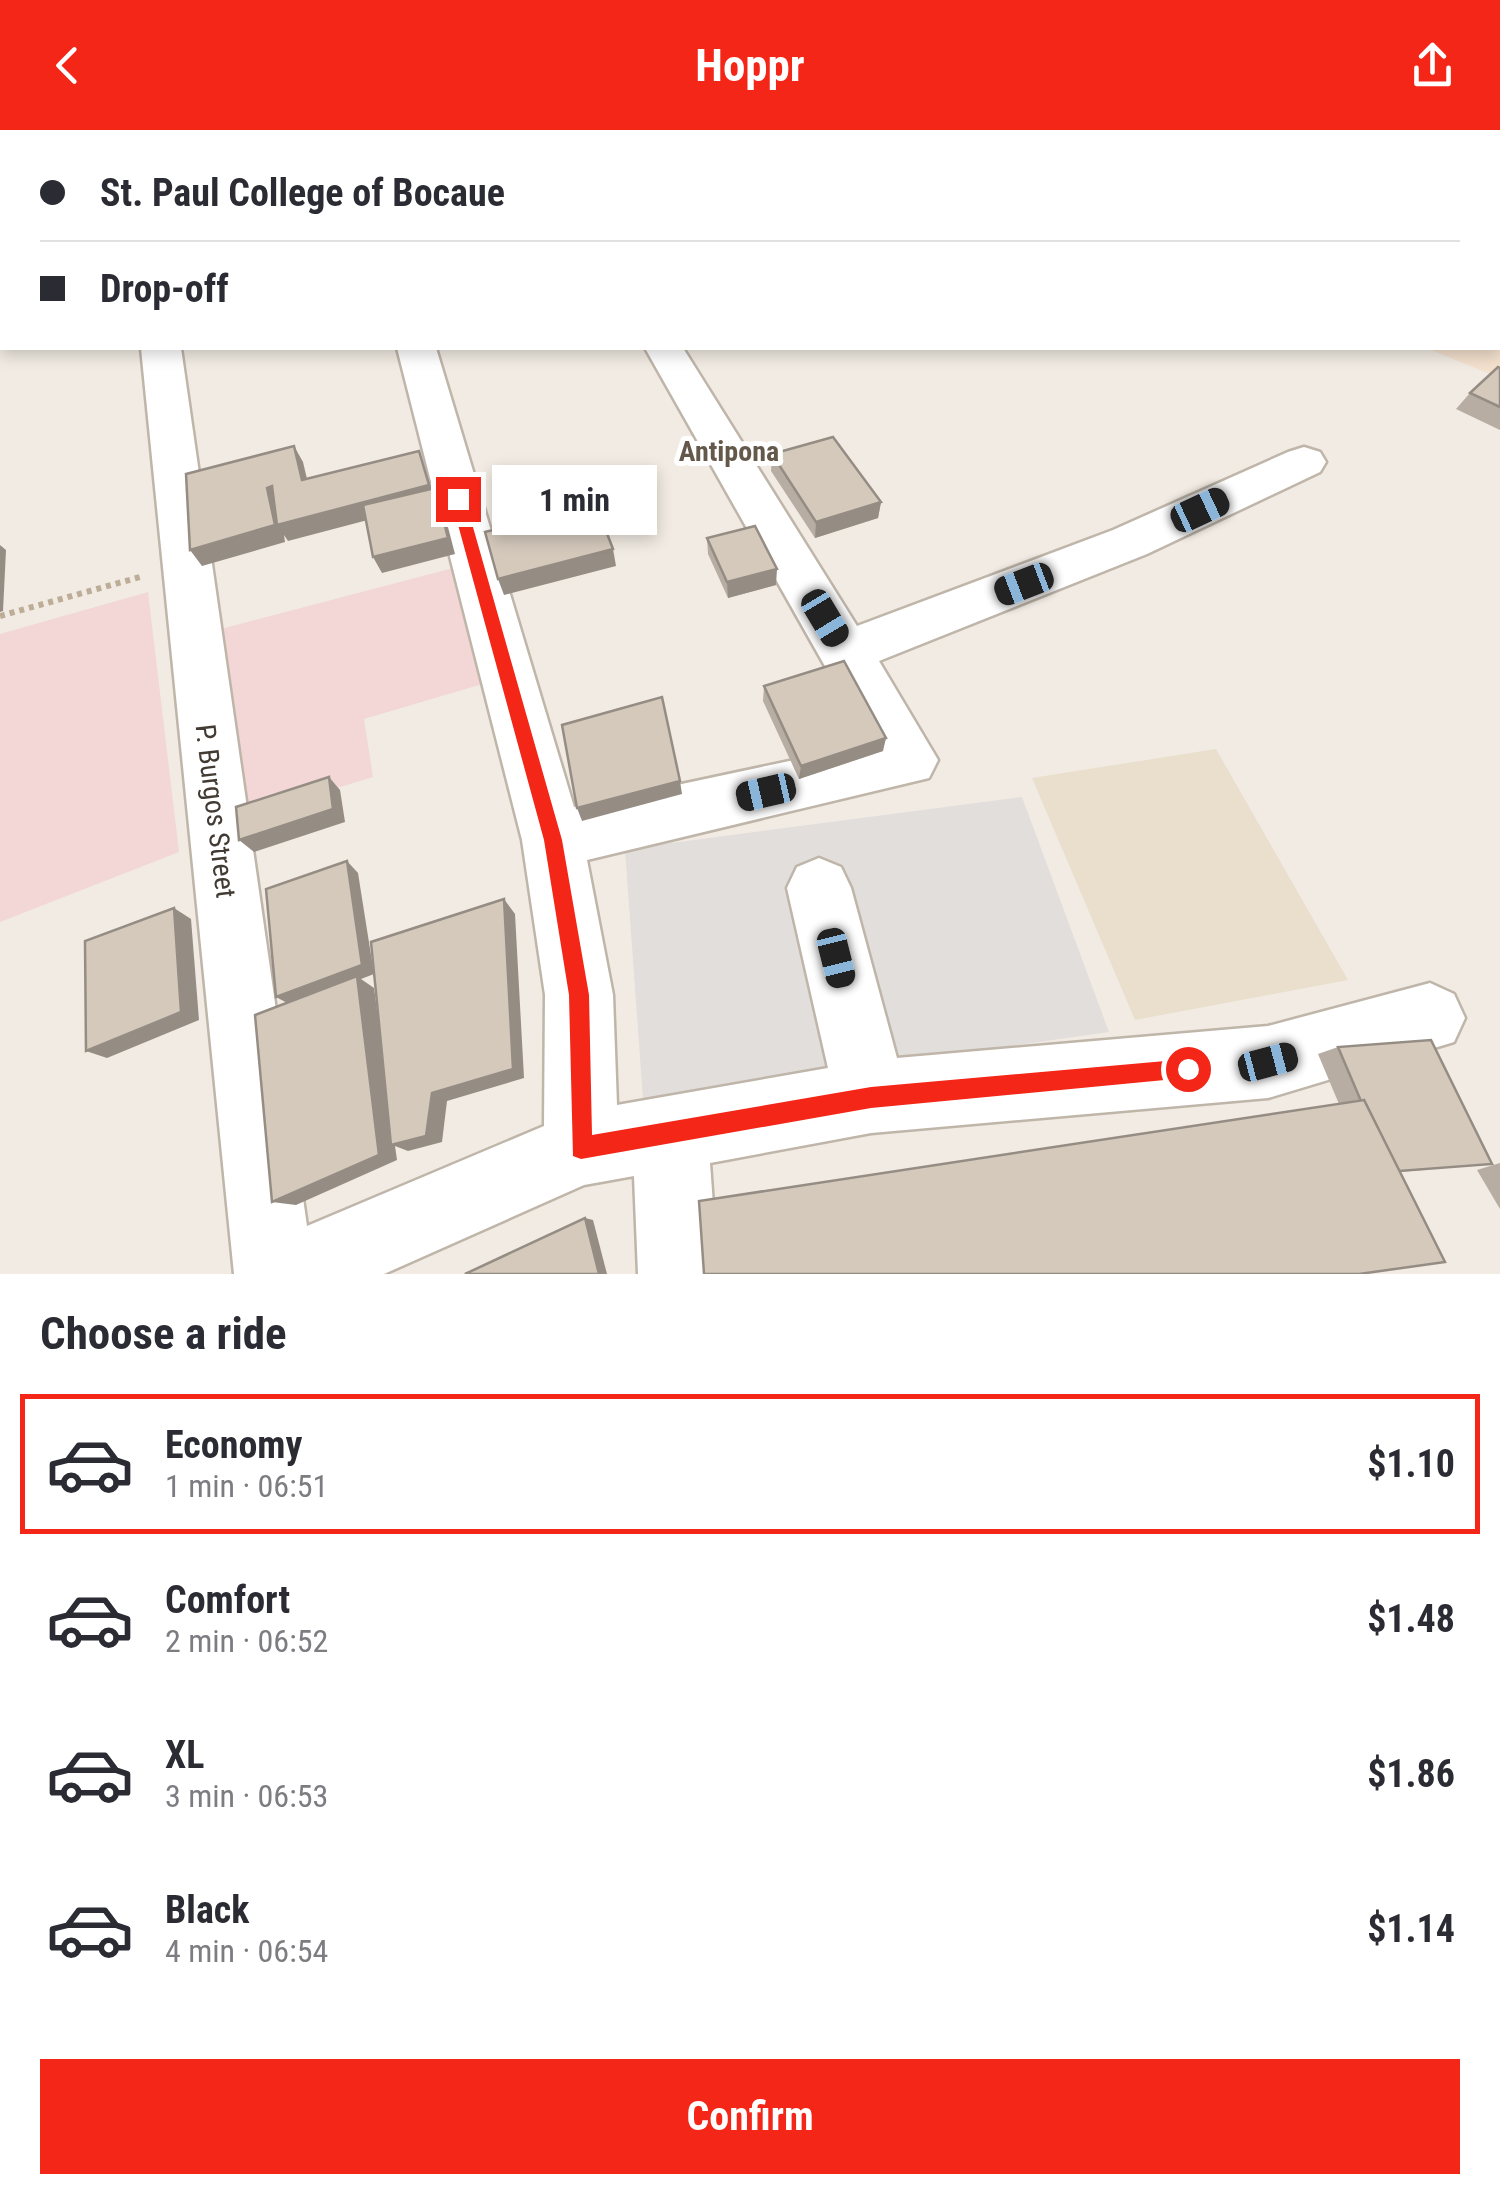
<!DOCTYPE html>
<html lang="en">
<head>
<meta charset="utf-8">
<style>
  body { margin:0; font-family:"Roboto Condensed",sans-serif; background:#f2f2f3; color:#2b2b33; height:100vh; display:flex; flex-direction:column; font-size:38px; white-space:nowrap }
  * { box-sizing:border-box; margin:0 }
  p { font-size:32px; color:#7c7c81 }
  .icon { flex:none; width:55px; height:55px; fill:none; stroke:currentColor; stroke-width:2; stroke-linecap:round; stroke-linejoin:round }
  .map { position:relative; height:1144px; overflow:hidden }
  .drawer { display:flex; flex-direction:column; background:#fff; flex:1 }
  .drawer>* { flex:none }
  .banner { position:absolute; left:0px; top:0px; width:1500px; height:220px; box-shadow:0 5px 15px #0003; display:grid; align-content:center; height:220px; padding:0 40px; background:#fff }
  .end { position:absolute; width:45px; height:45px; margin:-22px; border:12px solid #f32618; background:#fff; box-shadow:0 0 0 5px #fff }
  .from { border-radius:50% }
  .bubble { position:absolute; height:70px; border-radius:0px; background:#fff; box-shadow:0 5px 15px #0003; font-size:32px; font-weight:700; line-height:70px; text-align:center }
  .car { position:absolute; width:30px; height:60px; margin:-30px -15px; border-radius:12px; box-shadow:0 0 8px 2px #0007; background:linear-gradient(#222 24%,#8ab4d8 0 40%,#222 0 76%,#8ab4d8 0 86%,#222 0) }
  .banner b { display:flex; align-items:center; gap:35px; height:95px; font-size:38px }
  .banner b+b { border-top:2px solid #e1e1e2 }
  .banner i { width:25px; height:25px; background:#2b2b33 }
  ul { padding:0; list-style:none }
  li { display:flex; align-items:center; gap:30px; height:140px; margin:0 20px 15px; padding:0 20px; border:5px solid transparent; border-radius:0px }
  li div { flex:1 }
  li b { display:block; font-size:38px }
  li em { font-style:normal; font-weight:700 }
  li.on { border-color:#f32618 }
  li>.icon { width:90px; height:90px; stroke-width:1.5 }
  h2 { padding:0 40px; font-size:45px; line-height:120px }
  .cta { display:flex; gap:20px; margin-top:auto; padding:20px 40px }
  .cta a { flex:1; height:115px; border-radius:0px; background:#f32618; color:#fff; font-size:40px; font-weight:700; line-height:115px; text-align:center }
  header { display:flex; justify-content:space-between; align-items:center; height:130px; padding:0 40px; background:#f32618; color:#fff; font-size:45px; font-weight:700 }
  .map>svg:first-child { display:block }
  .commercial { fill:#f3e0cd }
  .education { fill:#eadfcd }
  .medical { fill:#f2d7d6 }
  .parking { fill:#e1dedb }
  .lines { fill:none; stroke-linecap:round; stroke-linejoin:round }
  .minor-casing { stroke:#bfb5a9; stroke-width:5 }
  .path { stroke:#bdad97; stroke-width:6; stroke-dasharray:5 5; stroke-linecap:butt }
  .minor { fill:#fff; fill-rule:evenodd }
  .wall { fill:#b7ada2 }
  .shaded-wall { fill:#958d84 }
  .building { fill:#d5c9bc; stroke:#958d84; stroke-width:2.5 }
  .route { fill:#f32618 }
  .labels { text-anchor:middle; stroke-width:10; stroke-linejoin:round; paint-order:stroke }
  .far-quarter-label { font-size:28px; font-weight:bold; fill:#64584b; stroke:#fff }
  .street-label { font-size:28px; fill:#423b33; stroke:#fff }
</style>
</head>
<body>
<header><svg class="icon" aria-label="back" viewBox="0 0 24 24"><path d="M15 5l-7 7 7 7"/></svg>Hoppr<svg class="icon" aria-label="share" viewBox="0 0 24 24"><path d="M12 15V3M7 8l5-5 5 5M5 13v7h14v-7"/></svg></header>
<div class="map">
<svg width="1500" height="1144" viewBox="0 0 1500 1144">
  <rect width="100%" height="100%" fill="#f1ebe3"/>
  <g class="commercial">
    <path d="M 812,0 L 1372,0 L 1374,2 L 812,2 Z"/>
    <path d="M 1498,133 L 1500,135 L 1500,248 L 1426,218 L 1498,218 Z"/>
  </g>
  <path class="education" d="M 1216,619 L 1348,850 L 1135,890 L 1032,648 Z"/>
  <g class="medical">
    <path d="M 457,437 L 486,553 L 364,589 L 373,647 L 229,691 L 221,499 Z"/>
    <path d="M 148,462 L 179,722 L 0,792 L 0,504 Z"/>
  </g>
  <path class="parking" d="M 1022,667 L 1109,902 L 643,969 L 625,719 Z"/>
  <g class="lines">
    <defs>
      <g id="minor">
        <path d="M 127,0 L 157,0 L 157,2 L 128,2 Z"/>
        <path d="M 1125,0 L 1155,0 L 1156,2 L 1127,2 Z"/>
        <path d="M 1338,0 L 1369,0 L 1371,2 L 1340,2 Z"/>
        <rect x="1498" y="159" width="2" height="24"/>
        <path d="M 141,218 L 181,218 L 307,1096 L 544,996 L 545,865 L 522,710 L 397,218 L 436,218 L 574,677 L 869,614 L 645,218 L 683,218 L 857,496 L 1113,400 L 1288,322 L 1304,317 L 1320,322 L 1326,332 L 1320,342 L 1147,424 L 879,531 L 938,630 L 929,648 L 587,730 L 613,865 L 617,975 L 828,938 L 787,758 L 797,737 L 819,728 L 841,737 L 851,758 L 897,928 L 1268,896 L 1430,853 L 1454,864 L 1465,888 L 1454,912 L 1268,968 L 871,1003 L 710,1033 L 718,1144 L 638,1144 L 634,1046 L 584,1055 L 384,1144 L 234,1144 Z"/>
      </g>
    </defs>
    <use href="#minor" class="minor-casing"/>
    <path class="path" d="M 0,486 L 140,447"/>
    <use href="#minor" class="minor"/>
  </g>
  <g class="wall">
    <path d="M 1040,0 L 1127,0 L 1128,2 L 1041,2 Z"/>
    <path d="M 1500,238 L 1500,300 L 1456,279 L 1470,263 Z"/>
    <path d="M 772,324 L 881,372 L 878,388 L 815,408 L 771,341 Z"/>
    <path d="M 707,408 L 776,455 L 728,468 L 708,424 Z"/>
    <path d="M 764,556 L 883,621 L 799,649 L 763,571 Z"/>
    <path d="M 1338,917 L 1492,1034 L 1400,1042 L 1339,974 L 1318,924 Z"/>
    <path d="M 1500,1033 L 1500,1079 L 1477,1040 Z"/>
  </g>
  <g class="shaded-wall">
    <path d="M 60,0 L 122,0 L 122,2 L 62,2 Z"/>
    <path d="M 294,316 L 303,332 L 311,366 L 302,350 Z"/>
    <path d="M 419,321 L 436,372 L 288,411 L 284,405 L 285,412 L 202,436 L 190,420 L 267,358 L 272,356 L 282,373 Z"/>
    <path d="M 435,358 L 442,374 L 455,424 L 382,443 L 373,427 Z"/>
    <path d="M 881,372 L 878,388 L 815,408 L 816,392 Z"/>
    <path d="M 0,415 L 6,420 L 3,481 L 0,482 Z"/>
    <path d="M 613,419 L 616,436 L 504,465 L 498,449 Z"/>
    <path d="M 777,439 L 776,455 L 728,468 L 727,452 Z"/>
    <path d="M 886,608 L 883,621 L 799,649 L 801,636 Z"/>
    <path d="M 329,647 L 340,660 L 345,692 L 254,722 L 239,710 Z"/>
    <path d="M 680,651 L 682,664 L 582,691 L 577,678 Z"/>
    <path d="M 347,731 L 358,743 L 374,844 L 361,849 L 374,858 L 395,1014 L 432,963 L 504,769 L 515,784 L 524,948 L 447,971 L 442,1012 L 408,1021 L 395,1016 L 397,1030 L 296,1075 L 272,1072 L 291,875 L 276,867 Z"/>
    <path d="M 174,778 L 191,789 L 199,890 L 107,928 L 86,921 Z"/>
    <path d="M 585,1088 L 593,1090 L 607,1144 L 599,1144 Z"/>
  </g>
  <g class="building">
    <path d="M 1081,0 L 1127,0 L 1128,2 L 1082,2 Z"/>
    <path d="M 1498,237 L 1500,238 L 1500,277 L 1470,263 Z"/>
    <path d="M 833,307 L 881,372 L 816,392 L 772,324 Z"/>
    <path d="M 294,316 L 302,350 L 419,321 L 429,355 L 277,395 L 272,356 L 267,358 L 275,395 L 190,420 L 186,344 Z"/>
    <path d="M 435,358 L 448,408 L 373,427 L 363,375 Z"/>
    <path d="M 596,375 L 613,419 L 498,449 L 485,402 Z"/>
    <path d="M 755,396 L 777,439 L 727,452 L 707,408 Z"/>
    <path d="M 844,531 L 886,608 L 801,636 L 764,556 Z"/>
    <path d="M 662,567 L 680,651 L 577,678 L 562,595 Z"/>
    <path d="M 329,647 L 333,679 L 239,710 L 236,677 Z"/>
    <path d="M 347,731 L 362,835 L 276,867 L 266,759 Z"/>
    <path d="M 504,769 L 513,939 L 432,963 L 426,1006 L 391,1015 L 371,812 Z"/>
    <path d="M 174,778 L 181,882 L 86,921 L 85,811 Z"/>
    <path d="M 357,846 L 379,1025 L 272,1072 L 255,885 Z"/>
    <path d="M 1431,910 L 1492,1034 L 1399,1041 L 1364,970 L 1361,971 L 1338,917 Z"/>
    <path d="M 1364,970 L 1445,1132 L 1359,1144 L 704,1144 L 699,1071 Z"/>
    <path d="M 585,1088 L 599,1144 L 465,1144 Z"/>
  </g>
  <path class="route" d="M 458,365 L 465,369 L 562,710 L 589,865 L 592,1005 L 871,957 L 1188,929 L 1196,932 L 1196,947 L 871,978 L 581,1029 L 573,1026 L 569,865 L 544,710 L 451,369 Z"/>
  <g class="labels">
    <g class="far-quarter-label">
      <text x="729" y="331">Antipona</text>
    </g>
    <g class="street-label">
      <text transform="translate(216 681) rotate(83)" y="10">P. Burgos Street</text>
    </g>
  </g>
</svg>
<i class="end from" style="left:1188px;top:939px"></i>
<i class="end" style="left:458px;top:369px"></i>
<div class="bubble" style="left:492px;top:335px;width:165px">1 min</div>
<i class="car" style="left:1200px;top:380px;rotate:65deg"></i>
<i class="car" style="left:1024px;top:454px;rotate:249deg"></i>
<i class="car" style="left:825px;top:488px;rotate:149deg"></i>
<i class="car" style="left:766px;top:662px;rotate:257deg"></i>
<i class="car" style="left:836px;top:828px;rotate:166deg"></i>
<i class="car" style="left:1268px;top:932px;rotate:75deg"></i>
<div class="banner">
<b><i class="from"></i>St. Paul College of Bocaue</b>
<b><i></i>Drop-off</b>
</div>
</div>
<section class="drawer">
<h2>Choose a ride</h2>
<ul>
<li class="on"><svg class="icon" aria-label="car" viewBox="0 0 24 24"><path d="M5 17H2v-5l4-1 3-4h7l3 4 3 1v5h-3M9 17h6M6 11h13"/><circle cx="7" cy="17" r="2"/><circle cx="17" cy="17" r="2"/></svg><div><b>Economy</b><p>1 min · 06:51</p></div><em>$1.10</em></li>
<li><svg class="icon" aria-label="car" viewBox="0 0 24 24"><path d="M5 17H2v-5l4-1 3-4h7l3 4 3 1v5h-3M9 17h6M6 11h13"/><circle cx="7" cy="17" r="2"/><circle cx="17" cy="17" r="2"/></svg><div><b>Comfort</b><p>2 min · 06:52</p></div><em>$1.48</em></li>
<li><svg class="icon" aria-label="car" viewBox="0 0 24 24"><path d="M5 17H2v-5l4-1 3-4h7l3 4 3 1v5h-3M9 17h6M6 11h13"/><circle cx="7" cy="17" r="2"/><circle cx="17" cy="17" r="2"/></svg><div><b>XL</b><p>3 min · 06:53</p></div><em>$1.86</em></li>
<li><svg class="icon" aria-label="car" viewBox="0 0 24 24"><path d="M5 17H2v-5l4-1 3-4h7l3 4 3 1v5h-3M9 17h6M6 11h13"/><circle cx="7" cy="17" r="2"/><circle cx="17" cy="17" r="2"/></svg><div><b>Black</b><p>4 min · 06:54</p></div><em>$1.14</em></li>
</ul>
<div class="cta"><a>Confirm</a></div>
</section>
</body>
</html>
